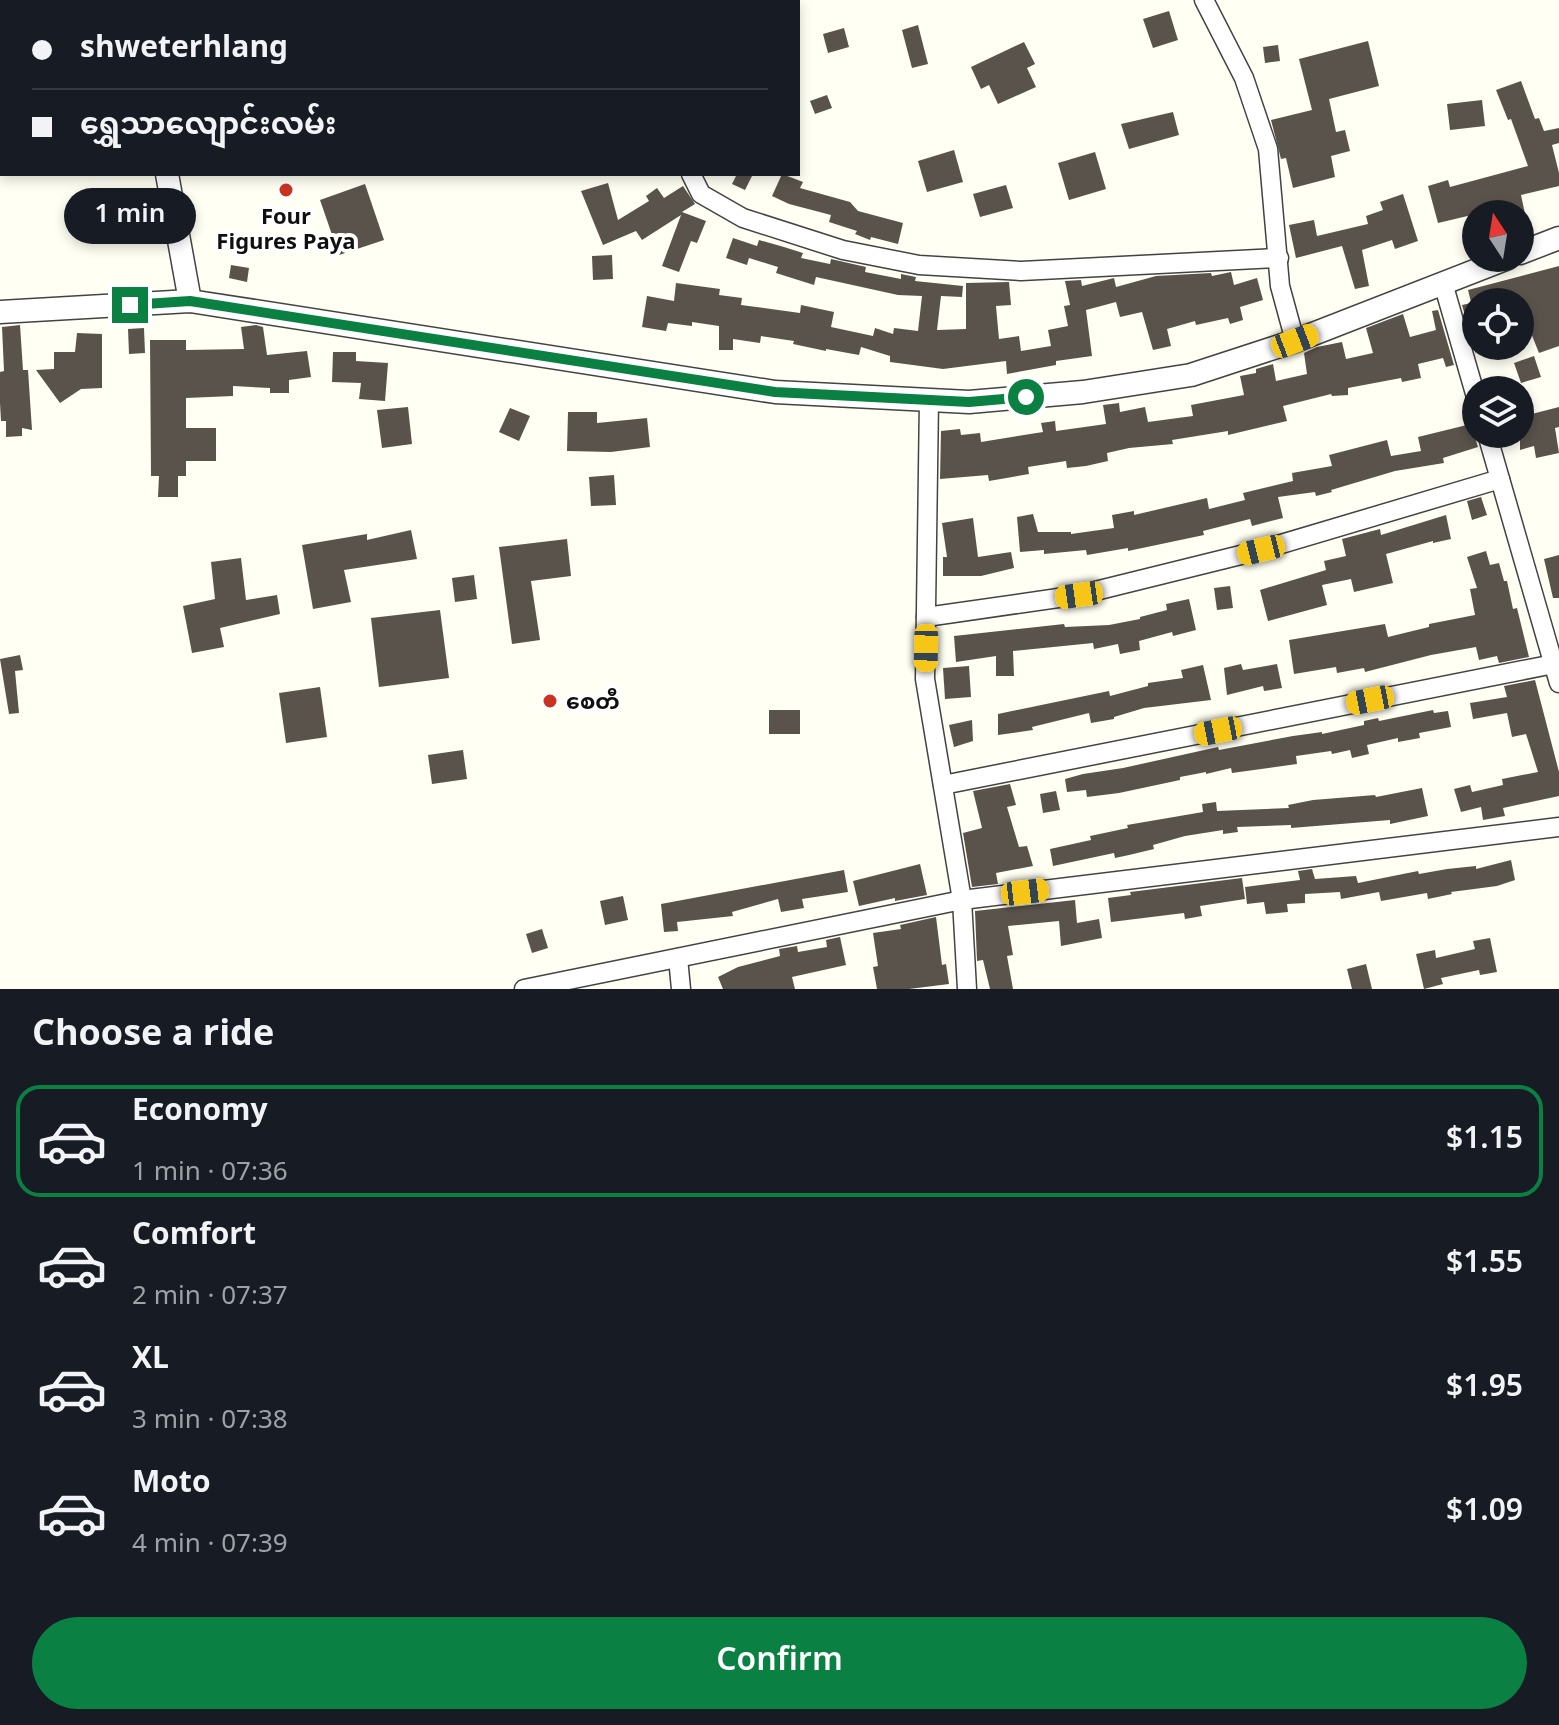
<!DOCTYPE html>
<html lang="en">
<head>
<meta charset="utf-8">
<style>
  body { margin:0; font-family:Georgia,"Noto Sans Myanmar",serif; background:#242831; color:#f1f3f6; height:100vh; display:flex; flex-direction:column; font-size:30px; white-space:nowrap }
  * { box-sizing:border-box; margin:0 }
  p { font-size:26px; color:#9ea1a6 }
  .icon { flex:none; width:44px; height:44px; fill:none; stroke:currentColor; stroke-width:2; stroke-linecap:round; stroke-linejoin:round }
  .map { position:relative; height:989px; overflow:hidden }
  .side { display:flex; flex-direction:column; background:#171b24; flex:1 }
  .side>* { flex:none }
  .guide { position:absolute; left:0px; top:0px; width:800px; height:176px; box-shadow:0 4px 12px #0003; display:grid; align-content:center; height:176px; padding:0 32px; background:#171b24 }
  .needle { width:52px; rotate:348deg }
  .tools { position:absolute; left:1462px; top:200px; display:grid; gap:16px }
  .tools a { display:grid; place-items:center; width:72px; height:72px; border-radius:50%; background:#171b24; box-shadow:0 4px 12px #0003; font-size:40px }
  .end { position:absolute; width:36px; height:36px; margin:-18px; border:10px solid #0b8043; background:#fff; box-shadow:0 0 0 4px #fff }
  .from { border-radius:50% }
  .bubble { position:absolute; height:56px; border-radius:28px; background:#171b24; box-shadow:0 4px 12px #0003; font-size:26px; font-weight:600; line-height:56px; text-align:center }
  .car { position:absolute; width:24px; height:48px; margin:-24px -12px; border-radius:10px; box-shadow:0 0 6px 2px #0007; background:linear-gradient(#f5c518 24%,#345 0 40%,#f5c518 0 76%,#345 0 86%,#f5c518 0) }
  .guide b { display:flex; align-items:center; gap:28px; height:76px; font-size:30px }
  .guide b+b { border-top:2px solid #363941 }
  .guide i { width:20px; height:20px; background:#f1f3f6 }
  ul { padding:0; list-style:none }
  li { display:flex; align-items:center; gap:24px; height:112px; margin:0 16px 12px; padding:0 16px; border:4px solid transparent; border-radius:24px }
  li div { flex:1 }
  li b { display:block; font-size:30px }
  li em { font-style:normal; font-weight:600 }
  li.active { border-color:#0b8043 }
  li>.icon { width:72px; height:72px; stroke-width:1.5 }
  h2 { padding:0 32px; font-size:36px; line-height:96px }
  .primary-button { display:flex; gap:16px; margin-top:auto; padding:16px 32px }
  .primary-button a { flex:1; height:92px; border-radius:48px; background:#0b8043; color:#fff; font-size:32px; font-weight:600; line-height:92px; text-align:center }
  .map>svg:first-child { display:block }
  .building { fill:#5a534c }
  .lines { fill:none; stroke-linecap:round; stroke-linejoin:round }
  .minor-casing { stroke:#434343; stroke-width:21 }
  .tertiary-casing { stroke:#434343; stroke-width:25 }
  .minor { stroke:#fff; stroke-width:18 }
  .tertiary { stroke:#fff; stroke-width:22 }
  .route { stroke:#0b8043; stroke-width:10 }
  .poi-dot { fill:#c93320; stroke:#fff; stroke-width:3 }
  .labels { text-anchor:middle; stroke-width:8; stroke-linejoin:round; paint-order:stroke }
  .poi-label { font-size:22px; font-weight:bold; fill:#101010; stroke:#fff }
</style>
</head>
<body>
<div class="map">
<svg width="1559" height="989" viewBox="0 0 1559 989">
  <rect width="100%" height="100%" fill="#fffff3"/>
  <g class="building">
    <path d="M 1169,11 L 1178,40 L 1153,48 L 1143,19 Z"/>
    <path d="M 918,25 L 928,64 L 912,68 L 902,30 Z"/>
    <path d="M 844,28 L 849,47 L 828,53 L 823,34 Z"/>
    <path d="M 1368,41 L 1379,86 L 1329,99 L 1336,132 L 1345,130 L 1350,151 L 1331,156 L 1335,177 L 1293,188 L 1286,158 L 1281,159 L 1271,120 L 1312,110 L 1299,59 Z"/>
    <path d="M 1024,42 L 1035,64 L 1027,68 L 1036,87 L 998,104 L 989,85 L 981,89 L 971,67 Z"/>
    <path d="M 1278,45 L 1280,61 L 1265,63 L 1263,47 Z"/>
    <path d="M 1521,81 L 1535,119 L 1539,118 L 1544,131 L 1559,128 L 1559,143 L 1552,145 L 1559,173 L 1559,186 L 1521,195 L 1525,214 L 1476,214 L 1438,223 L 1428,186 L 1448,180 L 1450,187 L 1528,166 L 1511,119 L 1508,120 L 1496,90 Z"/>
    <path d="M 827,95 L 832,108 L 815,114 L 810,101 Z"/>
    <path d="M 1482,100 L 1485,126 L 1450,130 L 1447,104 Z"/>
    <path d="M 1173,112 L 1179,135 L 1129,149 L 1121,124 Z"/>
    <path d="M 954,150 L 963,182 L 927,192 L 918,161 Z"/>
    <path d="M 1095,152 L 1106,189 L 1069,200 L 1058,163 Z"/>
    <path d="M 737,174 L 753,174 L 745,190 L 732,184 Z"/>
    <path d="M 782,174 L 803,182 L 800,188 L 850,202 L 858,211 L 903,223 L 898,244 L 871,237 L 870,240 L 855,234 L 857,231 L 829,222 L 831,215 L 789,204 L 772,196 Z"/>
    <path d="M 608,183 L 618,220 L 649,201 L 646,196 L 657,188 L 664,198 L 683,186 L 695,204 L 682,212 L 706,221 L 697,243 L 691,241 L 679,272 L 662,266 L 681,215 L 642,240 L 636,231 L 603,245 L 581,191 Z"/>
    <path d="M 365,184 L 384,240 L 339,255 L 320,200 Z"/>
    <path d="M 1006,185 L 1013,208 L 980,217 L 973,194 Z"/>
    <path d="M 1403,194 L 1418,241 L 1395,249 L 1392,240 L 1362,250 L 1369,286 L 1355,289 L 1342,246 L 1296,258 L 1289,225 L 1314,220 L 1317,236 L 1368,224 L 1366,216 L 1383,210 L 1380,202 Z"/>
    <path d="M 733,238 L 757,246 L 759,240 L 784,247 L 803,253 L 801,258 L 830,264 L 831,259 L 866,267 L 865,272 L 901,279 L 901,274 L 916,277 L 915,281 L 963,286 L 962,297 L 941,296 L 937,330 L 966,329 L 966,283 L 1009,282 L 1011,305 L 996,306 L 999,339 L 1019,336 L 1021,351 L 1051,346 L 1048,330 L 1068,326 L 1064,306 L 1070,305 L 1065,281 L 1081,280 L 1082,286 L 1114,278 L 1116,287 L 1156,276 L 1211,273 L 1212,276 L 1231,272 L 1234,285 L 1257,278 L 1263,300 L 1240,307 L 1243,320 L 1230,324 L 1228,318 L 1196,325 L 1195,321 L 1167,329 L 1171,346 L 1153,350 L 1142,312 L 1120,317 L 1116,302 L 1086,310 L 1092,356 L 1056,361 L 1056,365 L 1007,374 L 1006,361 L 943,369 L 890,362 L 890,356 L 861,347 L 859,355 L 826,349 L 826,351 L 793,344 L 794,341 L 761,336 L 760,343 L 733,339 L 733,350 L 719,350 L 719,326 L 692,322 L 692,326 L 668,323 L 666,331 L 642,327 L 647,296 L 674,301 L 676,283 L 720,289 L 719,295 L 742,298 L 741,305 L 800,313 L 801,305 L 834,312 L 831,327 L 873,336 L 875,328 L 893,334 L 894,328 L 918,331 L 922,296 L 898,295 L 816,277 L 814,285 L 776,273 L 778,267 L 749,258 L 747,265 L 726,258 Z"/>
    <path d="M 612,255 L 613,279 L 593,280 L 592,256 Z"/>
    <path d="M 231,265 L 249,268 L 247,282 L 229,278 Z"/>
    <path d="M 1559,266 L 1559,346 L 1539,353 L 1525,318 L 1520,320 L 1520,298 L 1506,302 L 1476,302 L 1476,354 L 1462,305 L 1476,302 L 1471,302 L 1468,290 Z"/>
    <path d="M 1438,310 L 1454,365 L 1446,367 L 1443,358 L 1418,364 L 1421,378 L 1402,382 L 1401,378 L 1348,388 L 1348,395 L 1332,396 L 1331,394 L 1283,406 L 1287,421 L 1228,435 L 1228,431 L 1172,440 L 1173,444 L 1129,448 L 1107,453 L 1108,461 L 1086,466 L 1067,468 L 1066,461 L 1028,467 L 1029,474 L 989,481 L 988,475 L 940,479 L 941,431 L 960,429 L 961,435 L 980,433 L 981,442 L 1043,432 L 1041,423 L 1055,421 L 1056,431 L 1106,424 L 1103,405 L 1119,403 L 1120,412 L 1145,407 L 1148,422 L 1193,416 L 1191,405 L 1244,395 L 1240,376 L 1256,373 L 1256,369 L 1273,364 L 1276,381 L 1307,374 L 1304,353 L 1317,347 L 1342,342 L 1346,359 L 1373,353 L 1366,328 L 1403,314 L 1410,337 L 1436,330 L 1432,311 Z"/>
    <path d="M 20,325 L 23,370 L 28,370 L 32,430 L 22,428 L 22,436 L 6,437 L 6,421 L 1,421 L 0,403 L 0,372 L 4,371 L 2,327 Z"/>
    <path d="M 256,325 L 263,327 L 267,355 L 307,351 L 311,377 L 289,380 L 289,393 L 270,393 L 270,388 L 233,386 L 233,396 L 186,398 L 186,428 L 216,428 L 216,461 L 186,461 L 186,476 L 178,476 L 178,497 L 158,497 L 159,476 L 151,476 L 150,340 L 186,340 L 186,350 L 244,349 L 241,327 Z"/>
    <path d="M 144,328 L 145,353 L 129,354 L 128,329 Z"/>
    <path d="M 77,333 L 102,334 L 102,388 L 81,389 L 60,403 L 36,370 L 54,369 L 54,352 L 75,352 Z"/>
    <path d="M 333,352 L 356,352 L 356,361 L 388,363 L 385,401 L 359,399 L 361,383 L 332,382 Z"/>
    <path d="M 1534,356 L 1541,377 L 1521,383 L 1514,363 Z"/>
    <path d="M 408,407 L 412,444 L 382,448 L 377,410 Z"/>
    <path d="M 1559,407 L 1559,427 L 1555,428 L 1559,453 L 1536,458 L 1534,446 L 1520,450 L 1520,417 Z"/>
    <path d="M 510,408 L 530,416 L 519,441 L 499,432 Z"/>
    <path d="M 568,412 L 597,412 L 597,423 L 647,418 L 650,447 L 611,452 L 567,451 Z"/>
    <path d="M 1471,424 L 1478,447 L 1443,458 L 1444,463 L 1395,471 L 1331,490 L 1332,492 L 1316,496 L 1315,492 L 1278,497 L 1283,518 L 1252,526 L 1250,519 L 1203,531 L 1204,535 L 1128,551 L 1128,548 L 1087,555 L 1086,550 L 1044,554 L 1044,550 L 1020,552 L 1017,517 L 1033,514 L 1038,532 L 1071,532 L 1071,534 L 1114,528 L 1112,515 L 1134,511 L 1134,515 L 1207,498 L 1209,509 L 1245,500 L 1243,493 L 1293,481 L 1292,473 L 1332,466 L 1329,455 L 1387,440 L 1391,456 L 1421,451 L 1418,437 Z"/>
    <path d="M 614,475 L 616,505 L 591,506 L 589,477 Z"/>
    <path d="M 1481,497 L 1487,515 L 1472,520 L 1467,501 Z"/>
    <path d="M 1446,515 L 1451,539 L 1433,543 L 1433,541 L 1386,554 L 1393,583 L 1354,592 L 1351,579 L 1322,585 L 1327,605 L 1268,621 L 1260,590 L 1326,570 L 1324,561 L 1346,556 L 1342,539 L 1380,529 L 1381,535 Z"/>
    <path d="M 973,518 L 978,557 L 1011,552 L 1014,568 L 981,576 L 943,576 L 943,557 L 947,557 L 942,523 Z"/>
    <path d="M 411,530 L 417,559 L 344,570 L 351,602 L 313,609 L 302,545 L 367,534 L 367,540 Z"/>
    <path d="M 567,539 L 571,576 L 531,581 L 540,640 L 512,644 L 499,547 Z"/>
    <path d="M 1486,551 L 1490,565 L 1499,563 L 1504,581 L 1507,581 L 1513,609 L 1517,608 L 1529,657 L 1499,663 L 1497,656 L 1479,660 L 1476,647 L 1431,655 L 1365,672 L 1364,668 L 1337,673 L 1336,667 L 1294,674 L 1289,640 L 1385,624 L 1388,637 L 1429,627 L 1429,624 L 1475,615 L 1470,589 L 1477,588 L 1467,557 Z"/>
    <path d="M 1559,555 L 1559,598 L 1553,598 L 1544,559 Z"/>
    <path d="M 241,558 L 246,600 L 277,595 L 280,614 L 220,628 L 224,647 L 192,653 L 183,606 L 215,599 L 211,562 Z"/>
    <path d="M 474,575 L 477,599 L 455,602 L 452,578 Z"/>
    <path d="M 1230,586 L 1233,608 L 1217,610 L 1214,588 Z"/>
    <path d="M 1189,599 L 1196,630 L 1173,636 L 1172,632 L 1139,641 L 1140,650 L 1120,654 L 1118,644 L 1094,649 L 1093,643 L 1013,651 L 1014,676 L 996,676 L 996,656 L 956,662 L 954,636 L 1064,624 L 1065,627 L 1109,625 L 1140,619 L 1140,617 L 1167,610 L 1166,604 Z"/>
    <path d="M 440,610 L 449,678 L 379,687 L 371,618 Z"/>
    <path d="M 20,655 L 23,670 L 15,671 L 19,713 L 9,714 L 0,659 Z"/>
    <path d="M 1241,664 L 1243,670 L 1277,664 L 1282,688 L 1264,691 L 1263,686 L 1227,695 L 1224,668 Z"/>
    <path d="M 1203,665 L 1211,700 L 1144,708 L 1114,717 L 1114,719 L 1091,723 L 1089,713 L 1032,727 L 1033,730 L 998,735 L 998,714 L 1109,691 L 1110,696 L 1148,686 L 1148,683 L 1183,678 L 1181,670 Z"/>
    <path d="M 969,666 L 971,697 L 945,699 L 943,668 Z"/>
    <path d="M 1535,680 L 1559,772 L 1559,796 L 1503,808 L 1505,816 L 1483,820 L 1481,807 L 1461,812 L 1454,789 L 1470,785 L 1472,792 L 1503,785 L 1502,779 L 1538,772 L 1526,734 L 1512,737 L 1507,713 L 1473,719 L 1470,703 L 1507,697 L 1504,686 Z"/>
    <path d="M 320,687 L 327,737 L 286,743 L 279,693 Z"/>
    <rect x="769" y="710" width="31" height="24"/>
    <path d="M 1433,710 L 1434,713 L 1448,711 L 1451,727 L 1419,733 L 1420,738 L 1398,742 L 1398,738 L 1367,745 L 1369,754 L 1352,758 L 1350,750 L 1332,754 L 1331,751 L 1296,756 L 1297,764 L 1232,773 L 1231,768 L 1206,774 L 1206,772 L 1180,777 L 1180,780 L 1119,793 L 1087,797 L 1086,790 L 1067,792 L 1065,779 L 1083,774 L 1123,768 L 1218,747 L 1219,750 L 1293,736 L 1322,732 L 1322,734 L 1364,725 L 1364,721 L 1378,718 L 1379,721 Z"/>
    <path d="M 972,720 L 973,741 L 954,747 L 949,725 Z"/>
    <path d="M 463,750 L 467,779 L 432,784 L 428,755 Z"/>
    <path d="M 1010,784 L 1016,805 L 1007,807 L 1019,847 L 1027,846 L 1033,866 L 996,873 L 998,884 L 972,887 L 963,833 L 982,828 L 973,791 Z"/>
    <path d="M 1422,788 L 1428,816 L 1390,824 L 1390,820 L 1291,828 L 1291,825 L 1237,827 L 1238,832 L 1223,834 L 1223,830 L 1185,836 L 1153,845 L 1154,849 L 1129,855 L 1115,858 L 1114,853 L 1053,866 L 1050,849 L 1091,840 L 1090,836 L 1128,828 L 1127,825 L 1203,812 L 1202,804 L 1216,802 L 1217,811 L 1289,808 L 1288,805 L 1313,800 L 1375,795 L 1376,797 Z"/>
    <path d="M 1056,791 L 1060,810 L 1043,813 L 1040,794 Z"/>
    <path d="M 1511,860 L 1515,880 L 1497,886 L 1451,892 L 1452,894 L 1428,899 L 1427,893 L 1381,901 L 1379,892 L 1341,899 L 1340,892 L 1305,894 L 1305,903 L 1287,904 L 1288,912 L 1266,914 L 1264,902 L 1247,904 L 1245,887 L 1300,880 L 1298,871 L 1312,869 L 1315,879 L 1356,876 L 1358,883 L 1418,871 L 1419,874 L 1447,869 L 1476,866 L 1476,869 Z"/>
    <path d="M 920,864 L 927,895 L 895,901 L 895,898 L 859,906 L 853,881 Z"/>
    <path d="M 844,870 L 848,892 L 802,899 L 804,908 L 781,912 L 778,899 L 732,912 L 733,916 L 677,922 L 678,931 L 664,932 L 661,904 Z"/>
    <path d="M 1242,878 L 1245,899 L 1200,906 L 1202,916 L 1185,919 L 1184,913 L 1111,922 L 1108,898 L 1131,895 L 1130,892 Z"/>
    <path d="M 623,896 L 628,920 L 605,925 L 600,901 Z"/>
    <path d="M 1075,900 L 1077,923 L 1099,919 L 1102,938 L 1061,946 L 1059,921 L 1008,926 L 1013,955 L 1007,956 L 1013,989 L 990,989 L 983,960 L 977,961 L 975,911 Z"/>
    <path d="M 936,917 L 942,965 L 946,964 L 949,984 L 909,989 L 877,989 L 873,967 L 878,966 L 873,933 L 901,929 L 900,925 Z"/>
    <path d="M 542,929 L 548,948 L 532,953 L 526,934 Z"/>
    <path d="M 840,937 L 846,965 L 792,977 L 795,989 L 723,989 L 718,977 L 738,967 L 780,956 L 779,949 L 797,946 L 798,952 L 827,947 L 826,940 Z"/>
    <path d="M 1490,938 L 1497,972 L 1480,975 L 1479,970 L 1441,978 L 1443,984 L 1424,989 L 1416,954 L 1435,950 L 1436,958 L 1475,949 L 1473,941 Z"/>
    <path d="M 1366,964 L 1372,989 L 1352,989 L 1347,969 Z"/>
  </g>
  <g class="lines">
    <defs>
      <g id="minor">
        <path d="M 573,0 L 574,2"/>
        <path d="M 1204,0 L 1244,78 L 1268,149 L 1280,286 L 1295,341"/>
        <path d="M 691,174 L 701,194 L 743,218 L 843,250 L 919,265 L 1021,271 L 1279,258"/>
        <path d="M 1443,283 L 1476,397"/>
        <path d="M 929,400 L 925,679 L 962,900 L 967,989"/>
        <path d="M 1487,434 L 1559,683"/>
        <path d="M 926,617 L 1079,595 L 1261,550 L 1500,479"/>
        <path d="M 943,785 L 1554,664"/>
        <path d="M 678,958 L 681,989"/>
        <path d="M 524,989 L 962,900 L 1559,827"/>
      </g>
      <g id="tertiary">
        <path d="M 135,0 L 135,2"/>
        <path d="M 167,174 L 190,301"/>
        <path d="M 1520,253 L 1559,238"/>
        <path d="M 0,312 L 190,301 L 775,392 L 969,402 L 1083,392 L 1191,375 L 1295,341 L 1508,258"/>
      </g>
    </defs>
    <use href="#minor" class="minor-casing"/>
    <use href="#tertiary" class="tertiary-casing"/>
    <use href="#minor" class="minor"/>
    <use href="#tertiary" class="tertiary"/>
  </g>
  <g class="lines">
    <path class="route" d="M 130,305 L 190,301 L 775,392 L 969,402 L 1026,397"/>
  </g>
  <g class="poi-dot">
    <circle cx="286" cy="190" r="8"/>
    <circle cx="550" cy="701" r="8"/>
  </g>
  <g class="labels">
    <g class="poi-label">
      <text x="286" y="224">Four<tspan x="286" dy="25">Figures Paya</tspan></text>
      <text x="566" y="709" text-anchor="start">စေတီ</text>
    </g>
  </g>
</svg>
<div class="tools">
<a><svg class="needle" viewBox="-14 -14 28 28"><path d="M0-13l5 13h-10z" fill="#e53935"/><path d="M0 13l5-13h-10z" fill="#9ea1a6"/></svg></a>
<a><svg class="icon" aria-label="locate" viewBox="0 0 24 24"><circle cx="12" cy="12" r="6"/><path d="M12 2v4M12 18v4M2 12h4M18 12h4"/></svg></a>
<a><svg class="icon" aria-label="layers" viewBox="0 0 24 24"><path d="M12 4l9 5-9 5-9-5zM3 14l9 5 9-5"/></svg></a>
</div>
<i class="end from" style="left:1026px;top:397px"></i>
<i class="end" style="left:130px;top:305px"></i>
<div class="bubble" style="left:64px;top:188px;width:132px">1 min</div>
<i class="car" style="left:1295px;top:341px;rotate:69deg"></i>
<i class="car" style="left:1261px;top:550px;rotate:256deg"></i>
<i class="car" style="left:1079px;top:595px;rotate:262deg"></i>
<i class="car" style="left:926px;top:648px;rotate:181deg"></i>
<i class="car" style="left:1370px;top:700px;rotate:259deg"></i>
<i class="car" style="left:1218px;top:731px;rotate:259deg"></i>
<i class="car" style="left:1025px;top:892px;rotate:83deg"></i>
<div class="guide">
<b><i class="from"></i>shweterhlang</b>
<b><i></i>ရွှေသာလျောင်းလမ်း</b>
</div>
</div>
<section class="side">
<h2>Choose a ride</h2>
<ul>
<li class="active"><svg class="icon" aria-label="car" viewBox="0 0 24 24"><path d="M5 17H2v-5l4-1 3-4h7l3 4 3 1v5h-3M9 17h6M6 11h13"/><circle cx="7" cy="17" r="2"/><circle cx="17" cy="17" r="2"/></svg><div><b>Economy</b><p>1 min · 07:36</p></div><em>$1.15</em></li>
<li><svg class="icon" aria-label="car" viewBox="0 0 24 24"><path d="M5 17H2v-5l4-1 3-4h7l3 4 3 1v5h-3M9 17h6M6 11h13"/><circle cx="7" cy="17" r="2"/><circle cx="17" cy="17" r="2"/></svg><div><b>Comfort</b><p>2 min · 07:37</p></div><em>$1.55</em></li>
<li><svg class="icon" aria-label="car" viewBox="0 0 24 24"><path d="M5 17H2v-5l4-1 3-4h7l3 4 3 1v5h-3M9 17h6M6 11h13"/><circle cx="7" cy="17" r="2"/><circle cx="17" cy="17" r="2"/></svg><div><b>XL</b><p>3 min · 07:38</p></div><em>$1.95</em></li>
<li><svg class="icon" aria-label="car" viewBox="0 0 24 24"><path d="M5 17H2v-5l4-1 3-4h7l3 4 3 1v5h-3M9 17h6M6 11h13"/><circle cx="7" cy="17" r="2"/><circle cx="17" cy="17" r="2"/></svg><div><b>Moto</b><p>4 min · 07:39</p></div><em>$1.09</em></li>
</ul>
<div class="primary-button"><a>Confirm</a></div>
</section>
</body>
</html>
